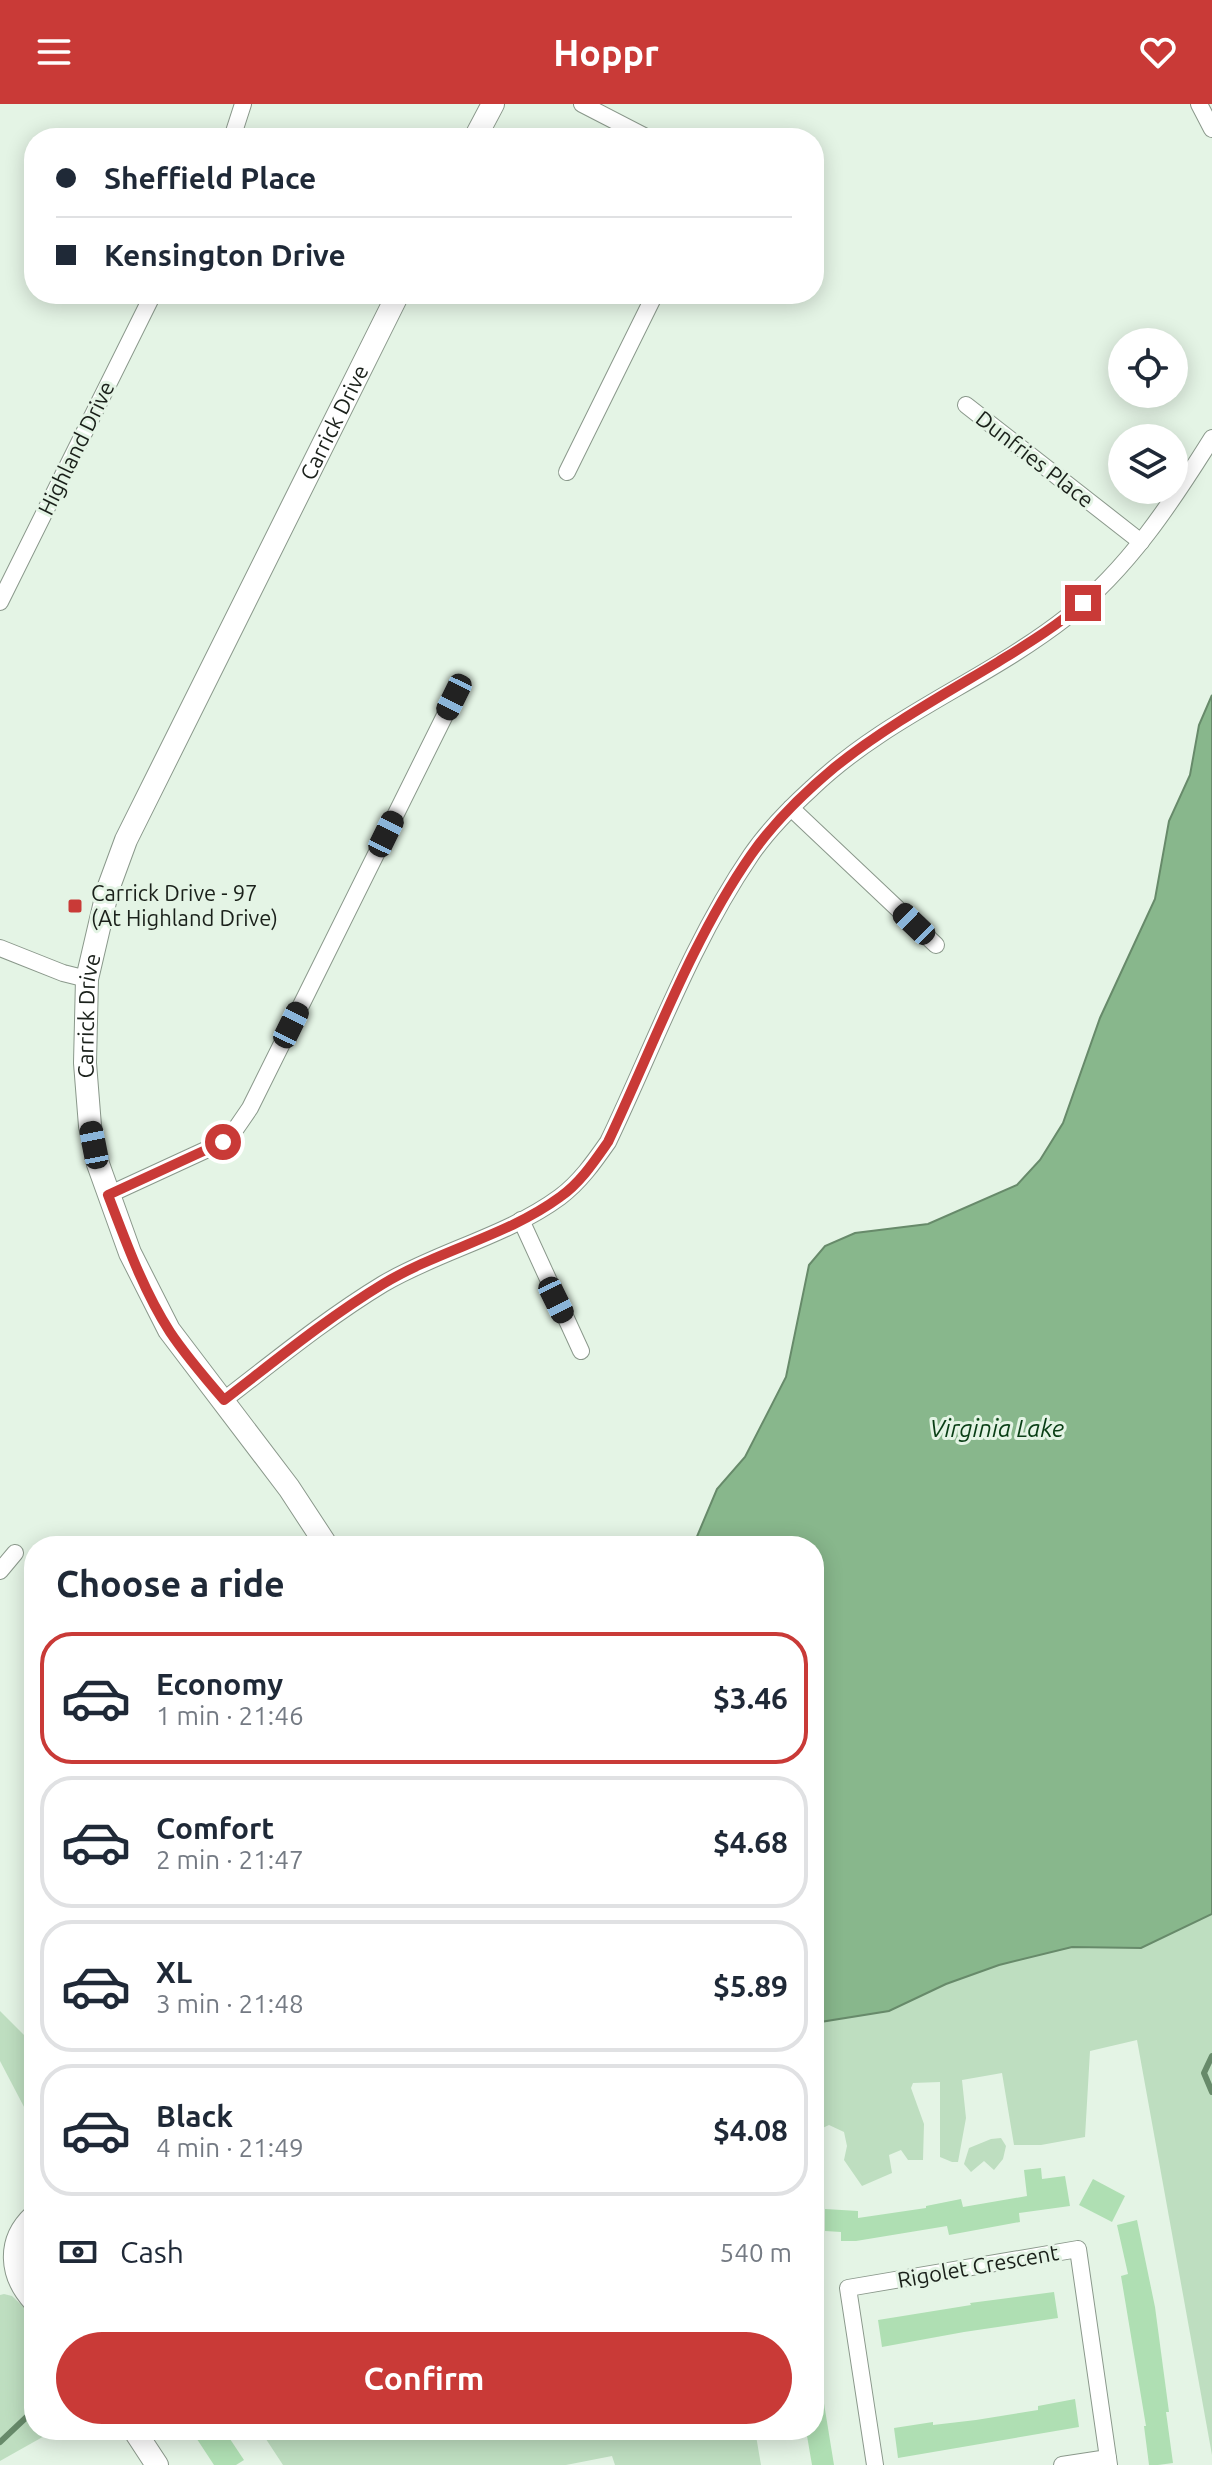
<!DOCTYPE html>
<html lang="en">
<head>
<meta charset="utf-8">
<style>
  body { margin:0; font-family:Ubuntu,sans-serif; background:#f2f2f3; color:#1f2937; height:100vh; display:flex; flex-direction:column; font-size:30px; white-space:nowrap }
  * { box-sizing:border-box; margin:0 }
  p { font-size:26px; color:#747a83 }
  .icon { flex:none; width:44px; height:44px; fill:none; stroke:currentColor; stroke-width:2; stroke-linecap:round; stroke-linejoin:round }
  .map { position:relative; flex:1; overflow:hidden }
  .side { position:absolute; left:24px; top:1432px; width:800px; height:904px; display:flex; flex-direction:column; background:#fff; border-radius:32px; box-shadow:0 4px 20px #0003 }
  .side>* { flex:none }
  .guide { position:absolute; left:24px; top:24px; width:800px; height:176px; border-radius:32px; box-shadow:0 4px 20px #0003; display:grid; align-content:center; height:176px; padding:0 32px; background:#fff }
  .buttons { position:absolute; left:1108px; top:224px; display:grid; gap:16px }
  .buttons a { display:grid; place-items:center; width:80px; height:80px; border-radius:50%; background:#fff; box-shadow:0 4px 20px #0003; font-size:40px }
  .end { position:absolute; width:36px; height:36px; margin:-18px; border:10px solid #c93a37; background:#fff; box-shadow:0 0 0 4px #fff }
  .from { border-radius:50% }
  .car { position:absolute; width:24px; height:48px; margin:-24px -12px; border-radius:10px; box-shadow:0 0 6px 2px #0007; background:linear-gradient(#222 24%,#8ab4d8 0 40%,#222 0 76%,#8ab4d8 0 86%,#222 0) }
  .guide b { display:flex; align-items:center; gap:28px; height:76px; font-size:30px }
  .guide b+b { border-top:2px solid #e0e1e3 }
  .guide i { width:20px; height:20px; background:#1f2937 }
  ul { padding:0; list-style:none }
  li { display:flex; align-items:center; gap:24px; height:132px; margin:0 16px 12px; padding:0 16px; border:4px solid #e0e1e3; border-radius:32px }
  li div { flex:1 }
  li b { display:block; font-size:30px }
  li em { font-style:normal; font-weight:700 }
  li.active { border-color:#c93a37 }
  li>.icon { width:72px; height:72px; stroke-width:1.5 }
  h2 { padding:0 32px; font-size:36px; line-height:96px }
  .pay { display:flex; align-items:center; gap:20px; height:88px; padding:0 32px; font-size:30px }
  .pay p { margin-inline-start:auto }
  .action { display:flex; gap:16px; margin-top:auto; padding:16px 32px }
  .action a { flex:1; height:92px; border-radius:48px; background:#c93a37; color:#fff; font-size:32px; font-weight:700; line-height:92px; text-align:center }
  header { display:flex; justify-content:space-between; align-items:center; height:104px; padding:0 32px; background:#c93a37; color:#fff; font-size:36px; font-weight:700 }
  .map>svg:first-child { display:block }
  .green { fill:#bedec0 }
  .water { fill:#88b78c; stroke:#678a6a; stroke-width:2 }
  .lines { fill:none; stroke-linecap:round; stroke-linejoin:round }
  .stream { stroke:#678a6a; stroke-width:6 }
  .building { fill:#afdfb3 }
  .street-casing { stroke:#8a988b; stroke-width:18 }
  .secondary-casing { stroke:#8a988b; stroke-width:24 }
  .street { stroke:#fff; stroke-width:16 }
  .secondary { stroke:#fff; stroke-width:22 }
  .route { stroke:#c93a37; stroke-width:10 }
  .poi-dot { fill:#c93a37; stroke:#e4f4e5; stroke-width:3 }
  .labels { text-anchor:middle; stroke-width:6; stroke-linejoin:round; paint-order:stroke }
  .street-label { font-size:22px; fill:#1a201a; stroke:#e4f4e5 }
  .poi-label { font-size:22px; fill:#1a201a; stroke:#e4f4e5; text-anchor:start }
  .water-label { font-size:24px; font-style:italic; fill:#093e15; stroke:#e4f4e5 }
</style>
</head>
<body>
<header><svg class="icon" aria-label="menu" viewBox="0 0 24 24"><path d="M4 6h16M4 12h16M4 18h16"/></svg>Hoppr<svg class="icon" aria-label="heart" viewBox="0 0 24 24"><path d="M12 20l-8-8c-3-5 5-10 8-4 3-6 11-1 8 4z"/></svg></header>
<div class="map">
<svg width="1212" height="2361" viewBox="0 0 1212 2361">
  <rect width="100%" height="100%" fill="#e4f4e5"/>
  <g class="green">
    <path d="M 1212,1810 L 1212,2351 L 1137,1936 L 1090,1947 L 1085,2033 L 1041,2041 L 1014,2041 L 1002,1969 L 962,1976 L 966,2014 L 958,2058 L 952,2058 L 940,2053 L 940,1978 L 913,1979 L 911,1984 L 924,2020 L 923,2056 L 908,2056 L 901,2046 L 889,2051 L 892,2069 L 862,2082 L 844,2056 L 847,2042 L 844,2028 L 829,2021 L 814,2028 L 814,1919 L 946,1880 L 999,1861 L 1072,1843 L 1141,1844 Z"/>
    <path d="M 0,1907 L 34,1941 L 34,2022 L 0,1957 Z"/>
    <path d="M 1001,2034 L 1006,2042 L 1003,2055 L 994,2066 L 984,2057 L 971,2068 L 964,2060 L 969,2044 L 991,2035 Z"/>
    <path d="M 4,2190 L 12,2192 L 34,2213 L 34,2326 L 55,2326 L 0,2357 L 0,2191 Z"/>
    <path d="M 260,2326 L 755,2326 L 761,2361 L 615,2361 L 612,2352 L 566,2361 L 283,2361 Z"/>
  </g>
  <path class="water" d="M 1212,591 L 1212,1810 L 1141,1844 L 1072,1843 L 999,1861 L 946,1880 L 889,1907 L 814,1919 L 814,1442 L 693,1442 L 717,1385 L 745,1353 L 786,1273 L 809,1161 L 825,1142 L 855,1129 L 928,1120 L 1017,1081 L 1040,1056 L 1063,1019 L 1100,914 L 1155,795 L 1169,717 L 1190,671 L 1199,621 Z"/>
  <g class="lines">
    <g class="stream">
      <path d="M 1212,1952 L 1204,1969 L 1212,1988"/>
      <path d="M 0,2338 L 34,2306"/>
    </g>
  </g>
  <g class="building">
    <path d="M 1041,2064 L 1042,2075 L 1065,2072 L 1070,2102 L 1019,2109 L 1020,2118 L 949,2131 L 947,2122 L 856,2137 L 841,2137 L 841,2128 L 825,2127 L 825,2105 L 858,2107 L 858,2114 L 926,2104 L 926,2102 L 961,2095 L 963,2103 L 1027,2092 L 1024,2066 Z"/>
    <path d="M 1093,2075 L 1125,2092 L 1112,2118 L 1079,2101 Z"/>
    <path d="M 1137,2116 L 1155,2203 L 1169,2308 L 1166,2308 L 1173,2359 L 1158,2361 L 1149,2361 L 1144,2322 L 1146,2322 L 1121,2172 L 1128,2170 L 1117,2121 Z"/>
    <path d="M 1054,2188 L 1058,2214 L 964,2228 L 882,2243 L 878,2216 L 971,2201 L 970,2199 Z"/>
    <path d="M 814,2281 L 821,2281 L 834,2361 L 812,2361 L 806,2326 L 814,2326 Z"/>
    <path d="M 1075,2295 L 1079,2323 L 898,2354 L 894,2324 L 933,2318 L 933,2321 L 976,2316 L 1038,2306 L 1038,2302 Z"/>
    <path d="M 191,2326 L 224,2326 L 244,2356 L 236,2361 L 214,2361 Z"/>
  </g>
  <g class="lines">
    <defs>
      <g id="street">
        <path d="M 582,0 L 648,34"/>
        <path d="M 1199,0 L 1212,25"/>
        <path d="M 232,34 L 243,0"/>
        <path d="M 966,301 L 1141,438"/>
        <path d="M 567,368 L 655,190"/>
        <path d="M 0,498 L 153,190"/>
        <path d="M 791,704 L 936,841"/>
        <path d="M 0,844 L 63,869 L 87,875"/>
        <path d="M 108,1091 L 223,1038 L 237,1023 L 250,1004 L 454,593"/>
        <path d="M 521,1116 L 581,1247"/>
        <path d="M 224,1296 C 276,1256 327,1214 383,1180 C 439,1147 507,1132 560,1093 C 580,1078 594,1058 608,1038 C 654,942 691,839 751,751 C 768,726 790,704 812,684 C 887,612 987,576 1068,512 C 1128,465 1172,398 1212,334"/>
        <path d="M 0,1467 L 15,1449"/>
        <path d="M 875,2361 L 848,2184 L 1078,2145 L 1109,2361"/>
        <path d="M 1062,2361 L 1108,2354"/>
      </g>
      <g id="secondary">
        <path d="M 475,34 L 493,0"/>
        <path id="s1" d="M 327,1442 L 289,1384 L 169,1226 L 130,1149 L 98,1060 L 90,1022 L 85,959 L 87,875 L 108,785 L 126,736 L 398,190"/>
        <path d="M 34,2112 C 7,2137 10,2171 34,2197"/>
        <path d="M 134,2326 L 157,2361"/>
      </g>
    </defs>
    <use href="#street" class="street-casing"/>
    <use href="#secondary" class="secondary-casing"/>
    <use href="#street" class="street"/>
    <use href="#secondary" class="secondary"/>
  </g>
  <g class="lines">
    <path class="route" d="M 223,1038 L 108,1091 C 126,1138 143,1186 170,1228 C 186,1252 205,1274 224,1296 C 276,1256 327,1214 383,1180 C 439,1146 507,1132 560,1093 C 580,1079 594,1058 608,1038 C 653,943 691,837 751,751 C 774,718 805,688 835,663 C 885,623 943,591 998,558 C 1027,540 1057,522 1083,499"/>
  </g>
  <rect class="poi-dot" x="67" y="794" width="16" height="16" rx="4"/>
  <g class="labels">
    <g class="street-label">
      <text dy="8" stroke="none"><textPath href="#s1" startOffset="1246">Carrick Drive</textPath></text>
      <text transform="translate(76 344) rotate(-64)" y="8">Highland Drive</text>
      <text transform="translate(1035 355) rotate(38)" y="8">Dunfries Place</text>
      <text dy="8" stroke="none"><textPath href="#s1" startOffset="598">Carrick Drive</textPath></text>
      <text transform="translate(978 2162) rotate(-10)" y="8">Rigolet Crescent</text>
    </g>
    <g class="poi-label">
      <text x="91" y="797">Carrick Drive - 97<tspan x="91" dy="25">(At Highland Drive)</tspan></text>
    </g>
    <g class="water-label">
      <text x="997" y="1333">Virginia Lake</text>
    </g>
  </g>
</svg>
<div class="buttons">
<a><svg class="icon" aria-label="locate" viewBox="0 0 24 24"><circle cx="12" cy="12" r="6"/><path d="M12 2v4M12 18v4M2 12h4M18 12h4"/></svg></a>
<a><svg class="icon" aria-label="layers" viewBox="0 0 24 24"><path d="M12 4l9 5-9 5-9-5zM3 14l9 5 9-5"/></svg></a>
</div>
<i class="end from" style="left:223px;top:1038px"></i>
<i class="end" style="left:1083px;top:499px"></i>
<i class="car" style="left:454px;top:593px;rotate:206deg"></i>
<i class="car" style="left:386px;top:730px;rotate:26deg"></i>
<i class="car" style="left:914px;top:820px;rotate:314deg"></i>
<i class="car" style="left:291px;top:921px;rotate:26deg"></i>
<i class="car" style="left:94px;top:1041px;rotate:349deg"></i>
<i class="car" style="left:556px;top:1196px;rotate:154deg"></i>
<div class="guide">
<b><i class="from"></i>Sheffield Place</b>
<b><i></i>Kensington Drive</b>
</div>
<section class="side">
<h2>Choose a ride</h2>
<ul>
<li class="active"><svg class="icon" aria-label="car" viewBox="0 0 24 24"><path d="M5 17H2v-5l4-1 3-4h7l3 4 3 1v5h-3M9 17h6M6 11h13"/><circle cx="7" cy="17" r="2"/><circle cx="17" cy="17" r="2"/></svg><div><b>Economy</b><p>1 min · 21:46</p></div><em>$3.46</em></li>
<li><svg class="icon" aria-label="car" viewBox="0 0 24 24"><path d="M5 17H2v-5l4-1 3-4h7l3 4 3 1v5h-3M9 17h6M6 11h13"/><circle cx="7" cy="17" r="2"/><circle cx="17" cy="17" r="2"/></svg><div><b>Comfort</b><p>2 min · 21:47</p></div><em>$4.68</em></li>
<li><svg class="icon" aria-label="car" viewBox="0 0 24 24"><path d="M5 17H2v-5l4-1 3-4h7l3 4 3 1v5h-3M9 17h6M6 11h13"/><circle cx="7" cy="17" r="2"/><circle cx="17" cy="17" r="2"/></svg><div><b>XL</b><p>3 min · 21:48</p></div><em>$5.89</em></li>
<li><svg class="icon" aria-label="car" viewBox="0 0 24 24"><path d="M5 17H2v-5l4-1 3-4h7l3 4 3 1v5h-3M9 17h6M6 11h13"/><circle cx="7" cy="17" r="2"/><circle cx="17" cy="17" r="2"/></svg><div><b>Black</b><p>4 min · 21:49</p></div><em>$4.08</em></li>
</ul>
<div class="pay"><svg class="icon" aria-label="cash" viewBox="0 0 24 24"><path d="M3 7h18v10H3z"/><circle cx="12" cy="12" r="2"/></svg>Cash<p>540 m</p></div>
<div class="action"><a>Confirm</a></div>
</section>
</div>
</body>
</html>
